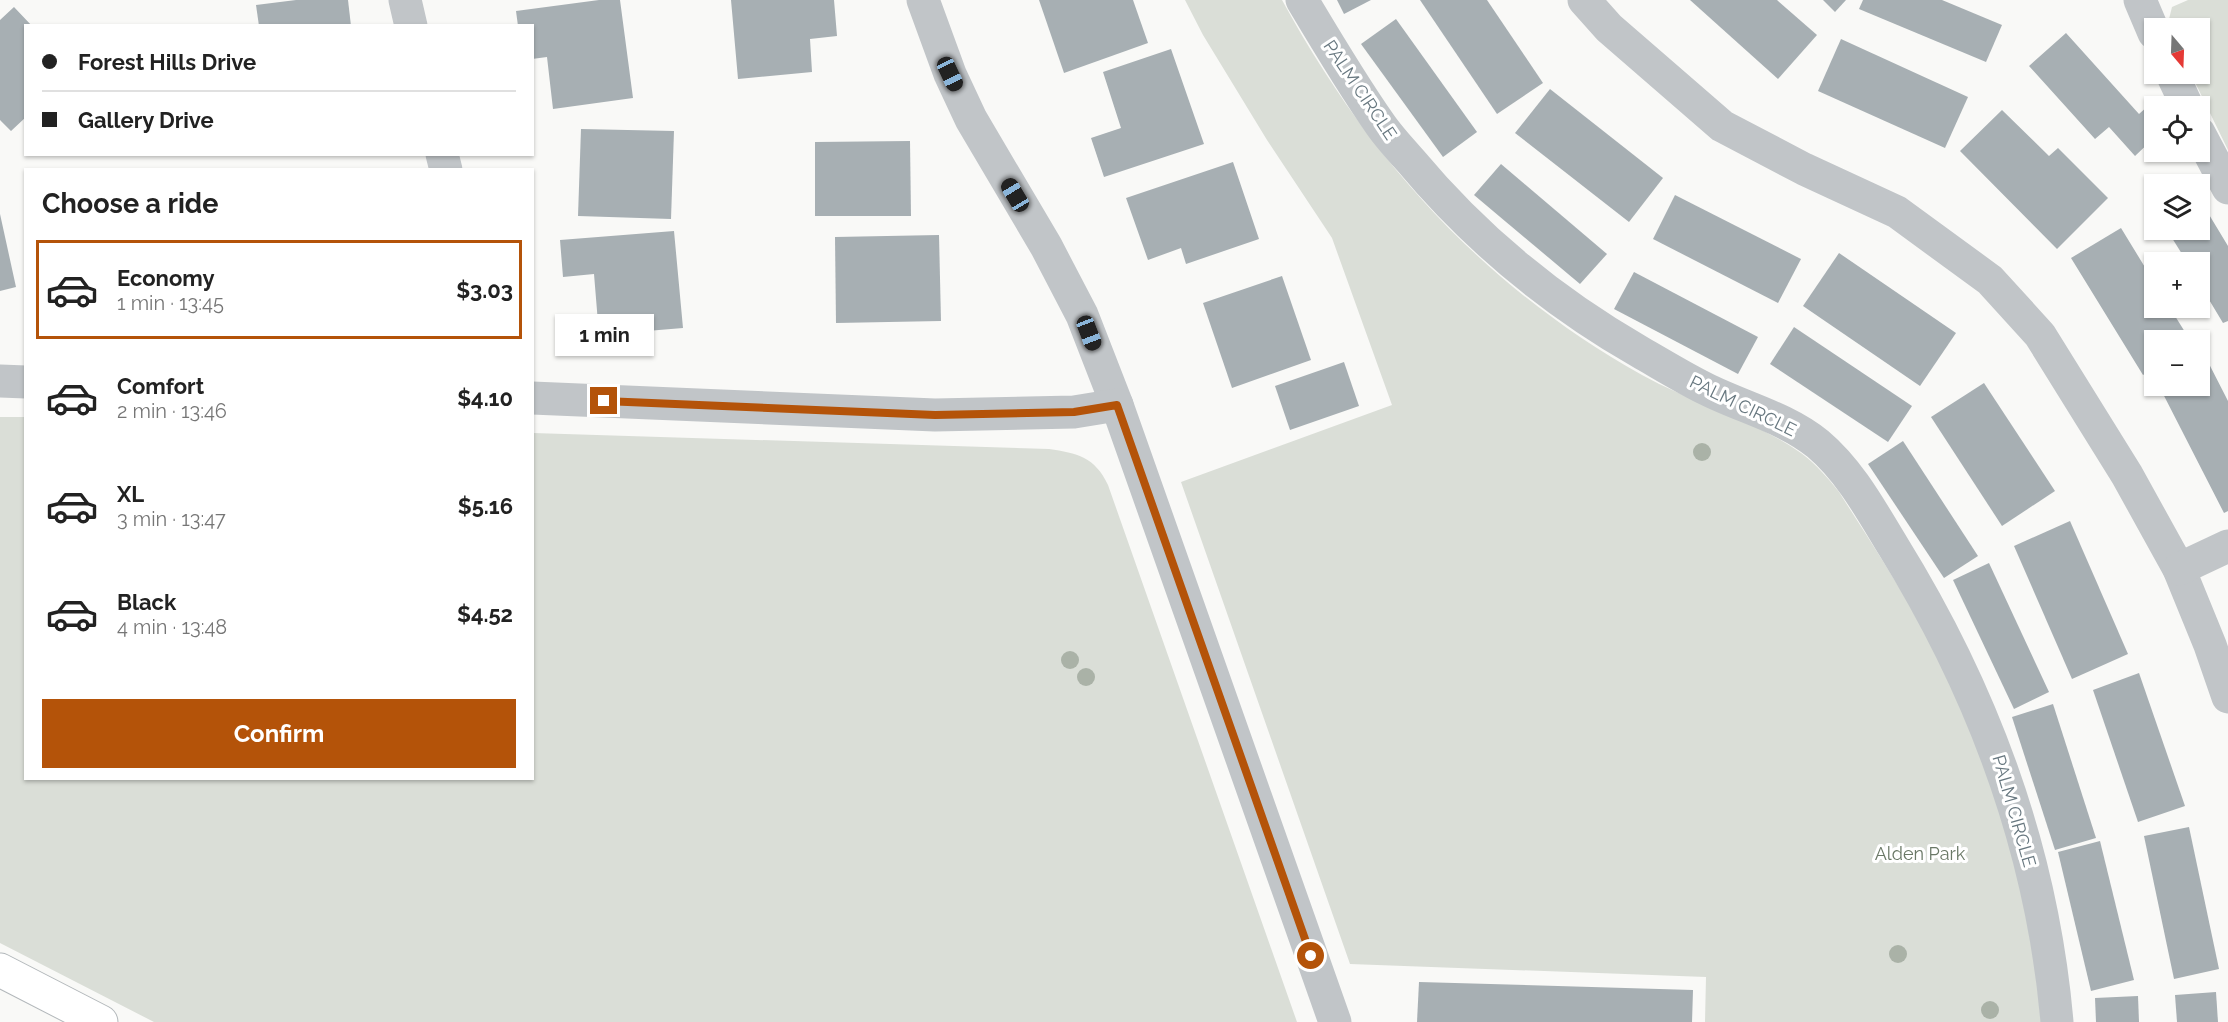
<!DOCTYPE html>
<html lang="en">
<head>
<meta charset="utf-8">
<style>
  body { margin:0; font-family:Raleway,sans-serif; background:#f2f2f2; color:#222; height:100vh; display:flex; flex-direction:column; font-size:22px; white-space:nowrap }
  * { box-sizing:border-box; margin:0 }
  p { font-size:20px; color:#767676 }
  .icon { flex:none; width:33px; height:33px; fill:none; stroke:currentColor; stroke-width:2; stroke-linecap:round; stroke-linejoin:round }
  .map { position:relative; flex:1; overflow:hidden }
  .sheet { position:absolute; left:24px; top:168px; width:510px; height:612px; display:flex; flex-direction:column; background:#fff; border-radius:0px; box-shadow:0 2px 4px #0004 }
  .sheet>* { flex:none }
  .top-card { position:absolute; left:24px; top:24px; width:510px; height:132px; border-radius:0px; box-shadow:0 2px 4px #0004; display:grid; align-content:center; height:132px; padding:0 18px; background:#fff }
  .needle { width:39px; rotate:161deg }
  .fabs { position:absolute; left:2144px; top:18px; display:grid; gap:12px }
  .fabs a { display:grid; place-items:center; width:66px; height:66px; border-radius:0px; background:#fff; box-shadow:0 2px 4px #0004; font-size:30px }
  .end { position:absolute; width:27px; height:27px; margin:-14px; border:8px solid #b45309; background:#fff; box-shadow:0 0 0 3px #fff }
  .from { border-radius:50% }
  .bubble { position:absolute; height:42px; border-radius:0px; background:#fff; box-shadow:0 2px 4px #0004; font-size:20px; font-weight:700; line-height:42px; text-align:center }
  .car { position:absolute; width:18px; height:36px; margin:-18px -9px; border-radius:8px; box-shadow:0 0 4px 2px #0007; background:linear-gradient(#222 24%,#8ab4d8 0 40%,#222 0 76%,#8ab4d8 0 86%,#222 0) }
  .top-card b { display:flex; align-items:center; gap:21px; height:57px; font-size:22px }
  .top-card b+b { border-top:2px solid #e0e0e0 }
  .top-card i { width:15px; height:15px; background:#222 }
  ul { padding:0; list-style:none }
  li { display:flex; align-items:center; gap:18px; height:99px; margin:0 12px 9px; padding:0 6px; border:3px solid transparent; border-radius:0px }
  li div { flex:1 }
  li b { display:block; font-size:22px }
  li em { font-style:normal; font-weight:700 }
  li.selected { border-color:#b45309 }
  li>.icon { width:54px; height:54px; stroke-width:1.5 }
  h2 { padding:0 18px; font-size:27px; line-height:72px }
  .button { display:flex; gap:12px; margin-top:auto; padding:12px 18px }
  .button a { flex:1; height:69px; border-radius:0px; background:#b45309; color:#fff; font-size:24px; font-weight:700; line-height:69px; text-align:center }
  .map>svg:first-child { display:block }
  .green { fill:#daded7 }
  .building { fill:#a7afb3 }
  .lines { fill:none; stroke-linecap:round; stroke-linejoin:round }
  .major-casing { stroke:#b3b8bb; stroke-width:35 }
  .minor { stroke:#c1c5c8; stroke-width:33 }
  .major { stroke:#fff; stroke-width:33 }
  .tree { fill:#aab2a7 }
  .route { stroke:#b45309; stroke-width:8 }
  .labels { text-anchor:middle; stroke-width:6; stroke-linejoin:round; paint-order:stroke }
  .street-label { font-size:18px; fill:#67777f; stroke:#fff }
  .park-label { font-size:18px; fill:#6a7866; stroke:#fff }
</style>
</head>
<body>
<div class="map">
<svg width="2228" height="1022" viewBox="0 0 2228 1022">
  <rect width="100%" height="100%" fill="#f9f9f7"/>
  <g class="green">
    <path d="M 1185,0 L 1282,0 C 1368,158 1484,287 1642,375 C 1693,403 1754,420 1801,453 C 1816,464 1828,478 1839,492 C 1865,533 1892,574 1916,616 C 1984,739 2029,881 2041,1022 L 1705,1022 L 1706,977 L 1350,964 L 1181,482 L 1392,405 L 1332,238 L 1267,140 L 1203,35 Z"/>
    <path d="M 2188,0 L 2228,0 L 2228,150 L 2191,74 L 2199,74 L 2199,28 L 2170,28 L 2168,23 L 2172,7 Z"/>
    <path d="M 0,417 L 25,417 L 26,778 L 532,778 L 533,433 L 1049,449 C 1077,453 1095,457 1108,485 L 1297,1022 L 154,1022 L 0,943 Z"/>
  </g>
  <g class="building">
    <path d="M 296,0 L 348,0 L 351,26 L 259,26 L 256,5 Z"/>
    <path d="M 599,0 L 620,0 L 633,98 L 553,109 L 547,57 L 532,59 L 532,26 L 518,26 L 516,11 Z"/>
    <path d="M 731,0 L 834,0 L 837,36 L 810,39 L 812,72 L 738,79 Z"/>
    <path d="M 1039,0 L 1133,0 L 1148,43 L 1064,73 Z"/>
    <path d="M 1337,0 L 1371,0 L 1344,14 Z"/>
    <path d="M 1420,0 L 1487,0 L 1543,83 L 1497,114 Z"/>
    <path d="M 1690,0 L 1777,0 L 1817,35 L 1778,79 Z"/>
    <path d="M 1823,0 L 1846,0 L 1835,12 Z"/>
    <path d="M 1863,0 L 1942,0 L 2002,25 L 1986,62 L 1859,9 Z"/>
    <path d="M 14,7 L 32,26 L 26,26 L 26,117 L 11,131 L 0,120 L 0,20 Z"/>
    <path d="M 1396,19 L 1477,132 L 1443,157 L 1361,44 Z"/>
    <path d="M 2066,33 L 2139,114 L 2148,106 L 2154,113 L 2154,138 L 2135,156 L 2109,127 L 2095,139 L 2029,66 Z"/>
    <path d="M 1841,39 L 1968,97 L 1945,148 L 1818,91 Z"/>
    <path d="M 1171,49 L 1204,144 L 1104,177 L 1091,138 L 1121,128 L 1103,72 Z"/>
    <path d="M 1550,89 L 1663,178 L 1629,222 L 1515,133 Z"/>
    <path d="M 2002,110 L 2049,156 L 2058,148 L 2108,198 L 2057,249 L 1960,151 Z"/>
    <path d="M 581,129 L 674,131 L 671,219 L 578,216 Z"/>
    <path d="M 910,141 L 911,216 L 815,216 L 815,142 Z"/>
    <path d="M 1233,162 L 1259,239 L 1186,264 L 1181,248 L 1148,260 L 1126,198 Z"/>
    <path d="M 1501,164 L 1607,254 L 1580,284 L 1474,195 Z"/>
    <path d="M 1675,195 L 1801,259 L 1778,303 L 1653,239 Z"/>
    <path d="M 2199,198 L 2228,246 L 2228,321 L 2223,323 L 2199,283 L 2199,262 L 2187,262 L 2167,230 L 2199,230 Z"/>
    <path d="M 0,214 L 16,287 L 0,291 Z"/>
    <path d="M 2121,228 L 2154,282 L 2154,308 L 2170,308 L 2190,340 L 2154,340 L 2154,368 L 2143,375 L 2071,258 Z"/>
    <path d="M 674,231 L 683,328 L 599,335 L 594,274 L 563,277 L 560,240 Z"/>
    <path d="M 939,235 L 941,321 L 836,323 L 835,237 Z"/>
    <path d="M 1839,253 L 1956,333 L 1920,386 L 1803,306 Z"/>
    <path d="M 1634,272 L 1758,337 L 1738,374 L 1614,309 Z"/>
    <path d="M 1282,276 L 1311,360 L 1232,388 L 1203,303 Z"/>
    <path d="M 1794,327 L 1912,406 L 1888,442 L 1770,364 Z"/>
    <path d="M 2205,356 L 2228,401 L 2228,511 L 2224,513 L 2159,386 L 2199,386 L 2199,359 Z"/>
    <path d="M 1344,362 L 1359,406 L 1290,430 L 1275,386 Z"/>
    <path d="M 1984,383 L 2055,491 L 2002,526 L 1931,417 Z"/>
    <path d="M 1903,441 L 1978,556 L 1944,578 L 1868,464 Z"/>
    <path d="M 2070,521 L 2128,654 L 2072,679 L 2014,546 Z"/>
    <path d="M 1989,563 L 2049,692 L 2014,709 L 1953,580 Z"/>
    <path d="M 2139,673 L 2185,806 L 2138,822 L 2093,690 Z"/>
    <path d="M 2053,704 L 2096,838 L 2055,850 L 2012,717 Z"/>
    <path d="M 2189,827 L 2219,969 L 2174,979 L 2144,836 Z"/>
    <path d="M 2100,841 L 2134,980 L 2091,991 L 2058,852 Z"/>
    <path d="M 1419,982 L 1693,990 L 1692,1022 L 1417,1022 Z"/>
    <path d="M 2216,992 L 2218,1022 L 2177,1022 L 2175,995 Z"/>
    <path d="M 2138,996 L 2139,1022 L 2096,1022 L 2095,998 Z"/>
  </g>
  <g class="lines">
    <defs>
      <path id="major" d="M 0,970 L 101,1022"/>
    </defs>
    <use href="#major" class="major-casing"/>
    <g class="minor">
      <path d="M 405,0 L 411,26"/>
      <path d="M 923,0 L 950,74 L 971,119 L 1046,246 L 1082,315 L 1117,405 L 1335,1022"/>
      <path d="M 1302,0 C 1327,42 1352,84 1380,124 C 1389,137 1400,149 1410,160 C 1475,238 1553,302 1640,352 C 1661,364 1682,377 1704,388 C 1741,407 1785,417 1818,444 C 1850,471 1871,510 1893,546 C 1984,693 2042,849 2057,1022"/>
      <path d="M 1584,0 L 1609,28 L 1722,126 L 1804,169 L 1897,212 L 1990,280 L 2040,335 L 2127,475 L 2179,569 L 2210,645 L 2228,697"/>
      <path d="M 2140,0 L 2154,33"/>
      <path d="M 2172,74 L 2187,106"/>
      <path d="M 2199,133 L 2228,188"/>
      <path d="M 442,154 L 446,170"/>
      <path d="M 0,381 L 26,382"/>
      <path d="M 532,398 L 935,415 L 1074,412 L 1117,405"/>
      <path d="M 2179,569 L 2228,546"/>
    </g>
    <use href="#major" class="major"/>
  </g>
  <g class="tree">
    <circle cx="1702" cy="452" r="9"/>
    <circle cx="1070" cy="660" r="9"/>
    <circle cx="1086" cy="677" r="9"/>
    <circle cx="1898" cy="954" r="9"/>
    <circle cx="1990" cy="1010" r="9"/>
  </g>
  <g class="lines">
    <path class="route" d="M 604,401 L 935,415 L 1074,412 L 1117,405 L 1311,956"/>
  </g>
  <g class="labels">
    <g class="street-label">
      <text transform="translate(1360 90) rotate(56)" y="6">PALM CIRCLE</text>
      <text transform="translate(1743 406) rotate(26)" y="6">PALM CIRCLE</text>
      <text transform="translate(2014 811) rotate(74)" y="6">PALM CIRCLE</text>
    </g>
    <g class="park-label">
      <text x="1920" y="860">Alden Park</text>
    </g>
  </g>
</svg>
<div class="fabs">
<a><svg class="needle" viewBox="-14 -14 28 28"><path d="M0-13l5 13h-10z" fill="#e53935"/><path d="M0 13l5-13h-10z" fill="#767676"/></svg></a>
<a><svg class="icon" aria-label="locate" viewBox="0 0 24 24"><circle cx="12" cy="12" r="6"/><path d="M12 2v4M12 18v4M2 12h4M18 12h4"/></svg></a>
<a><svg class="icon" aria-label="layers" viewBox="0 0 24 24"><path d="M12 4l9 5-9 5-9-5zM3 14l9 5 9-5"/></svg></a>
<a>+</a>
<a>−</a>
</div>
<i class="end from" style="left:1311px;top:956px"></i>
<i class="end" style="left:604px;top:401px"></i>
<div class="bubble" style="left:555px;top:314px;width:99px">1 min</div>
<i class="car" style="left:950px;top:74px;rotate:155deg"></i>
<i class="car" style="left:1015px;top:195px;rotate:329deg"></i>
<i class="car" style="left:1089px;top:333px;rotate:159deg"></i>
<div class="top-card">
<b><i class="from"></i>Forest Hills Drive</b>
<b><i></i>Gallery Drive</b>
</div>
<section class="sheet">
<h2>Choose a ride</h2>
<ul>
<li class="selected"><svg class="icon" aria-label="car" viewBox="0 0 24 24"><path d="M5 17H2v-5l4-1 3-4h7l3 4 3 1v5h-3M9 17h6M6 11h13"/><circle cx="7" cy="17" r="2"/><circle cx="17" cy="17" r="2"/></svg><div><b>Economy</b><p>1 min · 13:45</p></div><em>$3.03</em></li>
<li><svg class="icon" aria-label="car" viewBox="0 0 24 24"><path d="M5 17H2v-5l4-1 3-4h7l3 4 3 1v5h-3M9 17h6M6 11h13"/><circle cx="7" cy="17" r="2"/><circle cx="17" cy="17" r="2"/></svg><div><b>Comfort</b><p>2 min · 13:46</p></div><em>$4.10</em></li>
<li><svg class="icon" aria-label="car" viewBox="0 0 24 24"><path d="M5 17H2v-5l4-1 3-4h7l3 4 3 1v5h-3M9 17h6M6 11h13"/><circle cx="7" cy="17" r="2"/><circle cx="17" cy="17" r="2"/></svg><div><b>XL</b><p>3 min · 13:47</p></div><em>$5.16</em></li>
<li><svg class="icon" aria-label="car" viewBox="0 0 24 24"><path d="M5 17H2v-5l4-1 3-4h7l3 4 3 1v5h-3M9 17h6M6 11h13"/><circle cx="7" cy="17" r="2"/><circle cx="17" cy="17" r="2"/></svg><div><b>Black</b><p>4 min · 13:48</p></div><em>$4.52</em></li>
</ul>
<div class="button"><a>Confirm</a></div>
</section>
</div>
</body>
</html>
